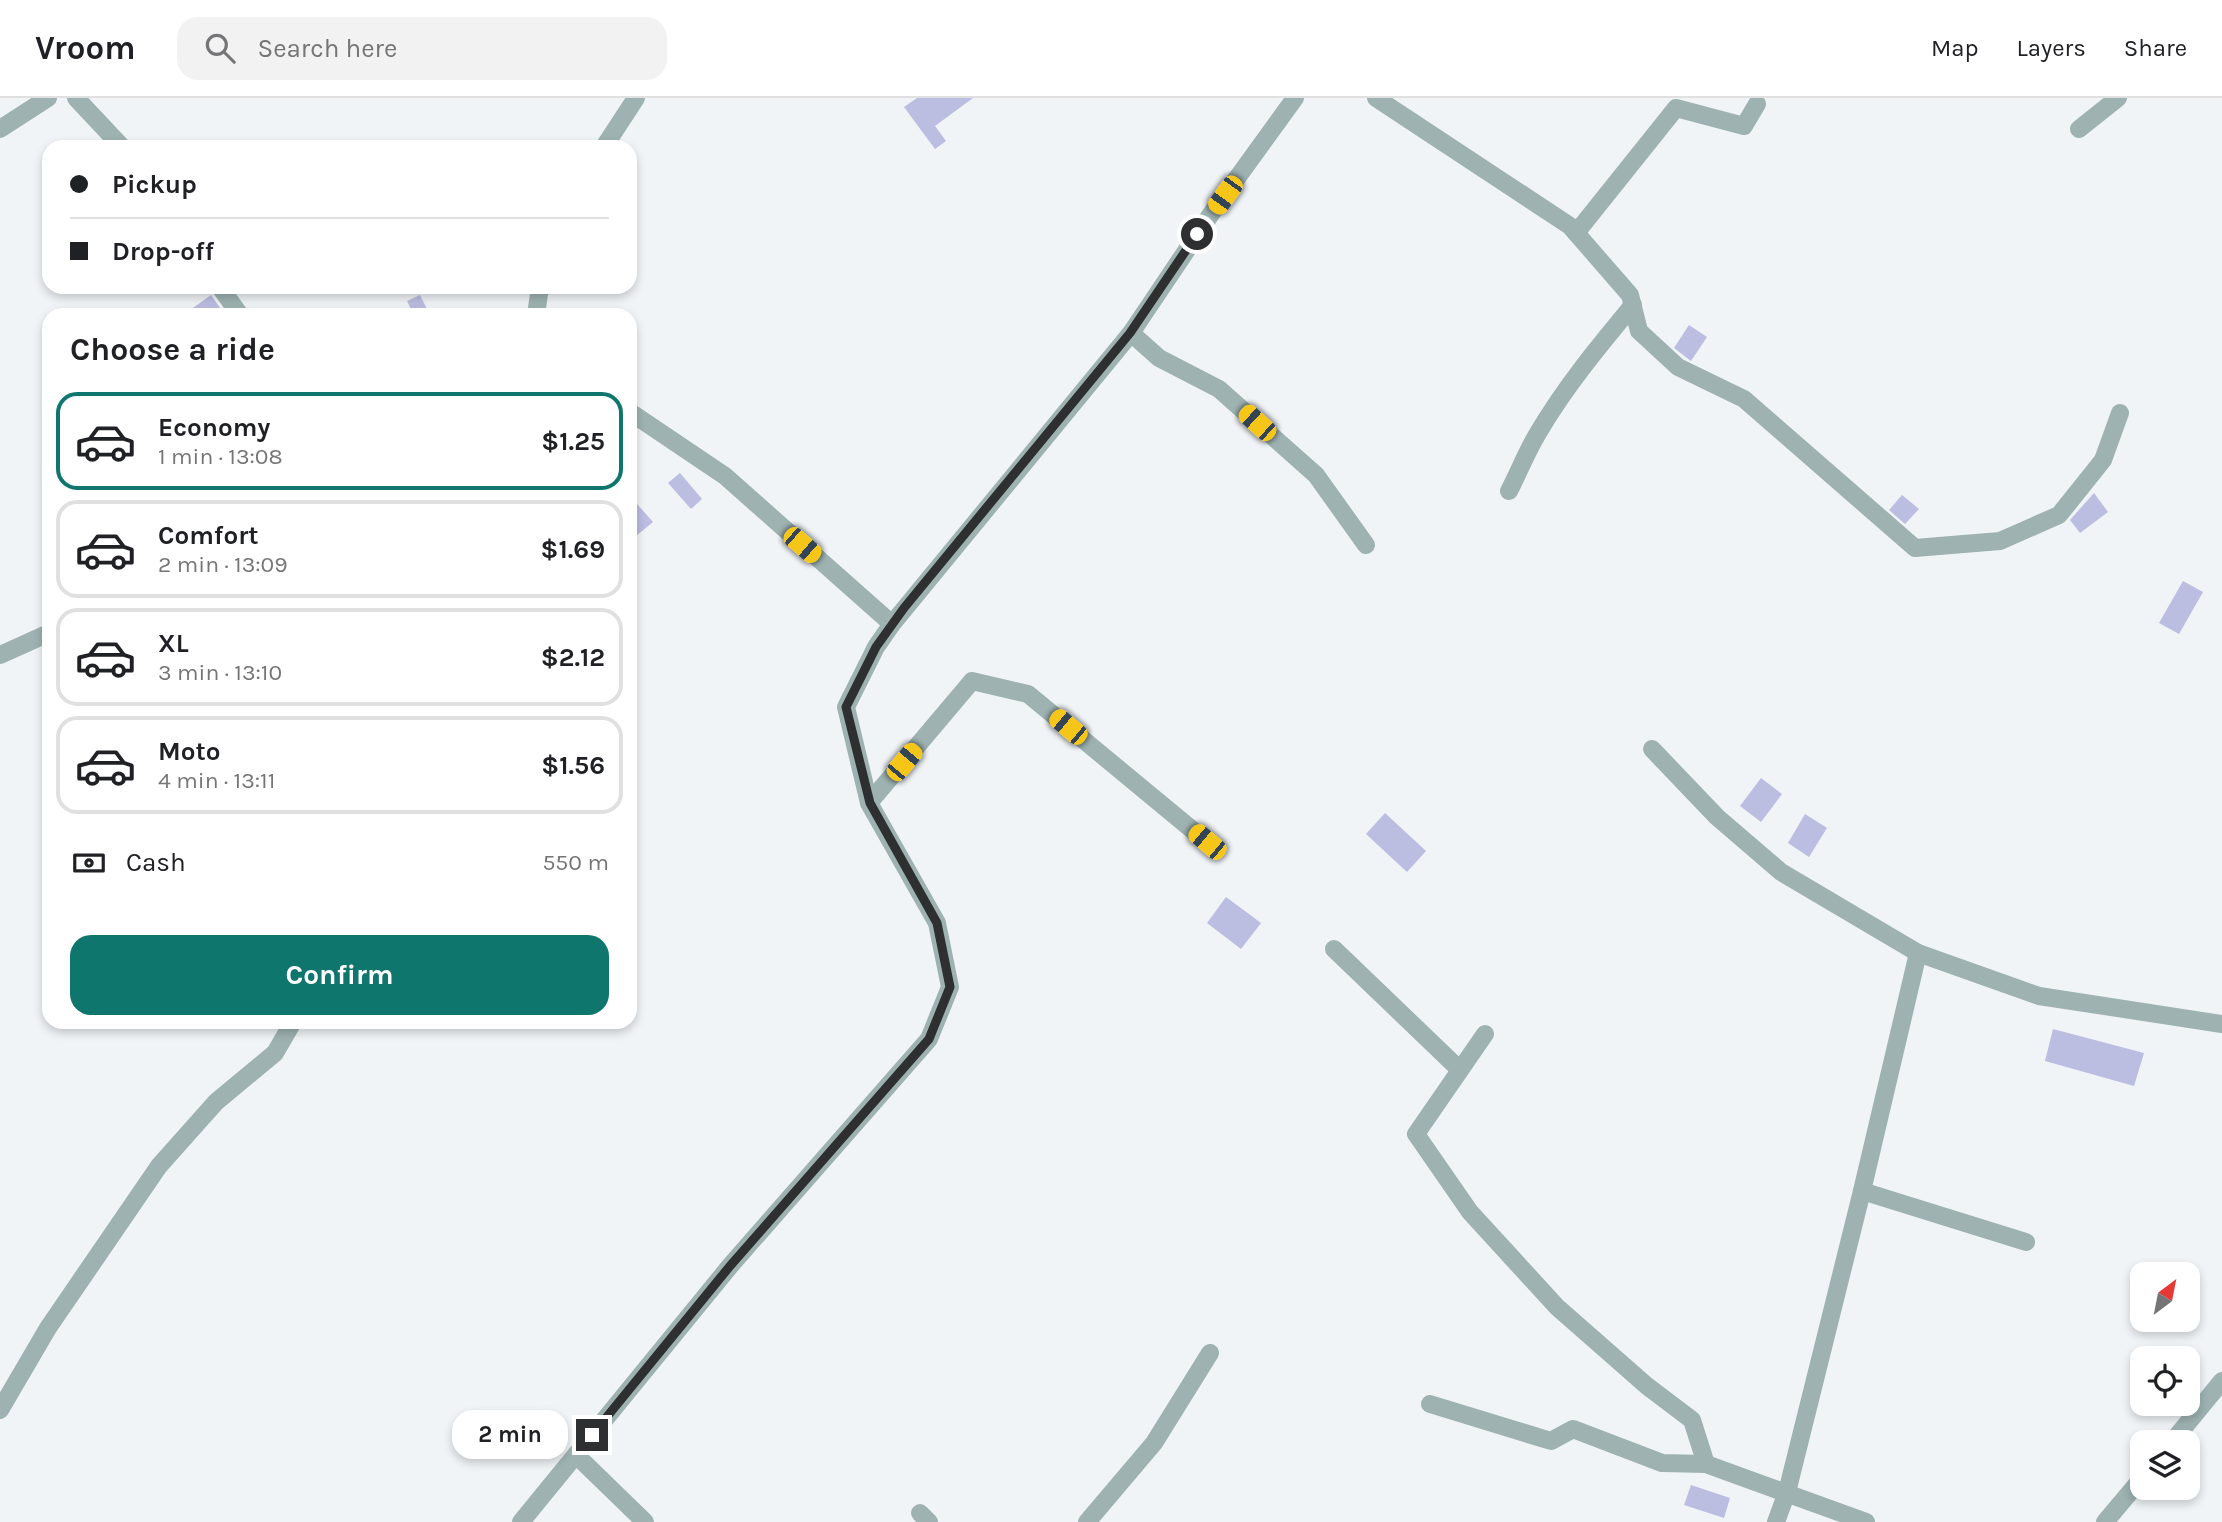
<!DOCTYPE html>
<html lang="en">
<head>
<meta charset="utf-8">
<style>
  body { margin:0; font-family:Karla,sans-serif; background:#f2f2f2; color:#202124; height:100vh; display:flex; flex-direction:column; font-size:26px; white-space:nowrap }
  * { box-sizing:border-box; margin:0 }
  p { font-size:23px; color:#757577 }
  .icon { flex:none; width:38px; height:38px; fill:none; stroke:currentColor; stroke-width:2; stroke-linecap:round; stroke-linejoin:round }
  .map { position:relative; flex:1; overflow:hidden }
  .panel { position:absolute; left:42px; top:210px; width:595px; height:721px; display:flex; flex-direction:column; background:#fff; border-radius:21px; box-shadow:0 4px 10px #0003 }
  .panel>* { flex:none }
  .top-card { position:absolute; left:42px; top:42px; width:595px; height:154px; border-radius:21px; box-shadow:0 4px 10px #0003; display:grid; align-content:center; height:154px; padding:0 28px; background:#fff }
  .needle { width:46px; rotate:32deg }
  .tools { position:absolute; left:2130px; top:1164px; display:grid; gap:14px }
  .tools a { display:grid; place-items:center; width:70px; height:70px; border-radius:14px; background:#fff; box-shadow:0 4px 10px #0003; font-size:35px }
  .end { position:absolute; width:32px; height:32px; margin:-16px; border:9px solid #2e2f31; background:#fff; box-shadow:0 0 0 4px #fff }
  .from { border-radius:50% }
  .bubble { position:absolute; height:49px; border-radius:21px; background:#fff; box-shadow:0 4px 10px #0003; font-size:23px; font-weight:700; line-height:49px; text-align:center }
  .car { position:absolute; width:21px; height:42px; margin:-21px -10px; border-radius:9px; box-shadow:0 0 5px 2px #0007; background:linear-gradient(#f5c518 24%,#345 0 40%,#f5c518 0 76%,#345 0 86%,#f5c518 0) }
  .top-card b { display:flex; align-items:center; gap:24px; height:66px; font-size:26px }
  .top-card b+b { border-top:2px solid #e0e0e0 }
  .top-card i { width:18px; height:18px; background:#202124 }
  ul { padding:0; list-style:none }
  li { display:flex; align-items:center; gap:21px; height:98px; margin:0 14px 10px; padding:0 14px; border:4px solid #e0e0e0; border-radius:21px }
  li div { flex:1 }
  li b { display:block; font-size:26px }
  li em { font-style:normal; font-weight:700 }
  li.selected { border-color:#0f766e }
  li>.icon { width:63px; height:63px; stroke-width:1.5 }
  h2 { padding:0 28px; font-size:32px; line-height:84px }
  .pay { display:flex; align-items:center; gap:18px; height:77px; padding:0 28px; font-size:26px }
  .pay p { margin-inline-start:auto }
  .cta { display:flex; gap:14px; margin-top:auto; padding:14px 28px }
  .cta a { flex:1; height:80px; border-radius:21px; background:#0f766e; color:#fff; font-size:28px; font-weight:700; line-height:80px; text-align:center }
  header { display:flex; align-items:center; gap:42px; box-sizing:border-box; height:98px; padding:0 35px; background:#fff; border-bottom:2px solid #e0e0e0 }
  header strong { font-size:33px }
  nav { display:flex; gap:38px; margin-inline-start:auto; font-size:24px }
  .search { width:490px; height:63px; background:#f2f2f2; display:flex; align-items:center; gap:18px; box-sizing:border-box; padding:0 24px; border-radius:21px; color:#757577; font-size:26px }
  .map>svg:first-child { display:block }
  .building { fill:#bbbde1 }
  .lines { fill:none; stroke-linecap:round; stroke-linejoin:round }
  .minor { stroke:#9eb2b2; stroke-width:18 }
  .route { stroke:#2e2f31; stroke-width:9 }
</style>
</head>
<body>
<header>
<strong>Vroom</strong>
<div class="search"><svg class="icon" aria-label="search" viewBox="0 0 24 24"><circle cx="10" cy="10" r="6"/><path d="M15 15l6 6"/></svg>Search here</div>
<nav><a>Map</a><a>Layers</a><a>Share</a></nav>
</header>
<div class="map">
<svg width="2222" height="1424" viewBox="0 0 2222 1424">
  <rect width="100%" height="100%" fill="#f0f4f7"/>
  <g class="building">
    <path d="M 917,0 L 973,0 L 935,28 L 946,43 L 935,51 L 904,9 Z"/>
    <path d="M 211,197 L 225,217 L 183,217 Z"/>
    <path d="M 420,197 L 430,217 L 414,217 L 407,203 Z"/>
    <path d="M 1689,227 L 1707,239 L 1691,263 L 1674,250 Z"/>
    <path d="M 680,375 L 702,401 L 691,411 L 668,385 Z"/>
    <path d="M 2094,395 L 2108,414 L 2080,435 L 2070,422 Z"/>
    <path d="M 1902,397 L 1919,411 L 1905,426 L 1889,412 Z"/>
    <path d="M 630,398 L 653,424 L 630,443 Z"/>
    <path d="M 2183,483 L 2203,494 L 2179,536 L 2159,525 Z"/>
    <path d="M 1761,680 L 1782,696 L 1761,724 L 1740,708 Z"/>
    <path d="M 1385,715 L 1426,753 L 1407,774 L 1366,736 Z"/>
    <path d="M 1805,716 L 1827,730 L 1809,759 L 1788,745 Z"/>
    <path d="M 1226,799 L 1261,825 L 1241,851 L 1207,825 Z"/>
    <path d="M 2053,931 L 2144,955 L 2134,988 L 2045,963 Z"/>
    <path d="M 1691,1387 L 1730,1400 L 1724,1420 L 1684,1407 Z"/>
  </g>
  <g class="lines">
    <g class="minor">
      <path d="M 76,0 L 122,49"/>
      <path d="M 1376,0 L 1570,128 L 1630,197 L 1639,233 L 1678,269 L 1744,301 L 1915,450 L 2000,443 L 2059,417 L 2103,362 L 2120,315"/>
      <path d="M 0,31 L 48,0"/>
      <path d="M 2079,31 L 2118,0"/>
      <path d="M 604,49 L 636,0"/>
      <path d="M 1576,135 L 1676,10 L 1744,28 L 1757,6"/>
      <path d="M 220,189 L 240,217"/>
      <path d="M 536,217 L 540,189"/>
      <path d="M 1131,235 L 1159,260 L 1219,291 L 1316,377 L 1366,447"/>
      <path d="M 630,314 L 725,378 L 892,526"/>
      <path d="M 1509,393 C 1519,374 1527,353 1538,335 C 1565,289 1599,248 1633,207"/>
      <path d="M 0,557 L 49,535"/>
      <path d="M 1652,651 L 1717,719 L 1781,774 L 1918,855 L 2039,898 L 2222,926"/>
      <path d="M 869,705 L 972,583 L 1028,596 L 1207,744"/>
      <path d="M 1334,851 L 1460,972"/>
      <path d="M 1485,936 L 1416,1036 L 1470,1114 L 1557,1209 L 1647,1288 L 1692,1322 L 1706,1366"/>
      <path d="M 1862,1093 L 2026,1144"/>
      <path d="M 1430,1306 L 1551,1343 L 1573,1331 L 1662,1365 L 1706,1366 L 1866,1424"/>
      <path d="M 0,1312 L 48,1230 L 159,1068 L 216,1004 L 275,955 L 293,924"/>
      <path d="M 2172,1344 L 2222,1283"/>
      <path d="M 576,1357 L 645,1424"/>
      <path d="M 920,1415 L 929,1424"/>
      <path d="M 521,1424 L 730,1168 L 929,941 L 950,889 L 937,825 L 869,705 L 846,609 L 876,549 L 892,526 L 1131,235 L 1211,116 L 1295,0"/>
      <path d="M 1087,1424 L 1154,1345 L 1210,1255"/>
      <path d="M 1776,1424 L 1787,1394 L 1862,1093 L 1918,855"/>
      <path d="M 2105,1424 L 2142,1380"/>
    </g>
  </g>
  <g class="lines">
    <path class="route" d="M 592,1337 L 730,1168 L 929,941 L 950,889 L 937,825 L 870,705 L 846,609 L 876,549 L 904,510 L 1130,235 L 1197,136"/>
  </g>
</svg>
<div class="tools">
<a><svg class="needle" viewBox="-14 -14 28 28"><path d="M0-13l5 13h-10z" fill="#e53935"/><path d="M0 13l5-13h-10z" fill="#757577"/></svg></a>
<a><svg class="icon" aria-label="locate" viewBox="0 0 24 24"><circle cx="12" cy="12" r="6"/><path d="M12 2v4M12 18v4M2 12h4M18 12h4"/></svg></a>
<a><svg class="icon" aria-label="layers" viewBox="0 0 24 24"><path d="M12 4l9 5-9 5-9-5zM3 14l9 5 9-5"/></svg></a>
</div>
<i class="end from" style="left:1197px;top:136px"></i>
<i class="end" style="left:592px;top:1337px"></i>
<div class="bubble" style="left:452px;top:1312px;width:116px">2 min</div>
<i class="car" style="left:1225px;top:97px;rotate:216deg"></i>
<i class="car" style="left:1257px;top:325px;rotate:312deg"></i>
<i class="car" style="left:802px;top:447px;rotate:131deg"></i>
<i class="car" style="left:1068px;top:629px;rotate:310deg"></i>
<i class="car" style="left:904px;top:664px;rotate:40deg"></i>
<i class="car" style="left:1207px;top:744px;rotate:310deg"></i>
<div class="top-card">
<b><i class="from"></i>Pickup</b>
<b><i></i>Drop-off</b>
</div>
<section class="panel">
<h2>Choose a ride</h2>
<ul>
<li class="selected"><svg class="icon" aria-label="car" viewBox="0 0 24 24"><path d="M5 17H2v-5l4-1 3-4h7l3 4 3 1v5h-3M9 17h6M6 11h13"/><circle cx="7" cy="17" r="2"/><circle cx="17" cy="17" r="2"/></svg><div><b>Economy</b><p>1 min · 13:08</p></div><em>$1.25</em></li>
<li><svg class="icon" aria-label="car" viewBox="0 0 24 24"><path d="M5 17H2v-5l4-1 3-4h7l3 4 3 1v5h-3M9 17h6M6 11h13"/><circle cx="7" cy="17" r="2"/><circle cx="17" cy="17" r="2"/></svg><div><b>Comfort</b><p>2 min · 13:09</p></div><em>$1.69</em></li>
<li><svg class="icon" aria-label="car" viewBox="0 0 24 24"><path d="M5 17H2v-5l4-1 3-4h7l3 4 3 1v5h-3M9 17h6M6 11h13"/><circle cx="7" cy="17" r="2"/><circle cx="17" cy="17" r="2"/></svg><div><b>XL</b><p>3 min · 13:10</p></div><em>$2.12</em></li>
<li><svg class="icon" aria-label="car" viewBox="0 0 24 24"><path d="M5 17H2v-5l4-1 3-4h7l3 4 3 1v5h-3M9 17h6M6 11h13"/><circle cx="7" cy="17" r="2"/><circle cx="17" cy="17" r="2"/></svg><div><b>Moto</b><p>4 min · 13:11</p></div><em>$1.56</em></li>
</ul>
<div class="pay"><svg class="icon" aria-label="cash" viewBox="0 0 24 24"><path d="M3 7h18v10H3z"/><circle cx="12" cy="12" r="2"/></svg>Cash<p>550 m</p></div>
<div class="cta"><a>Confirm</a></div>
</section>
</div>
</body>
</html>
